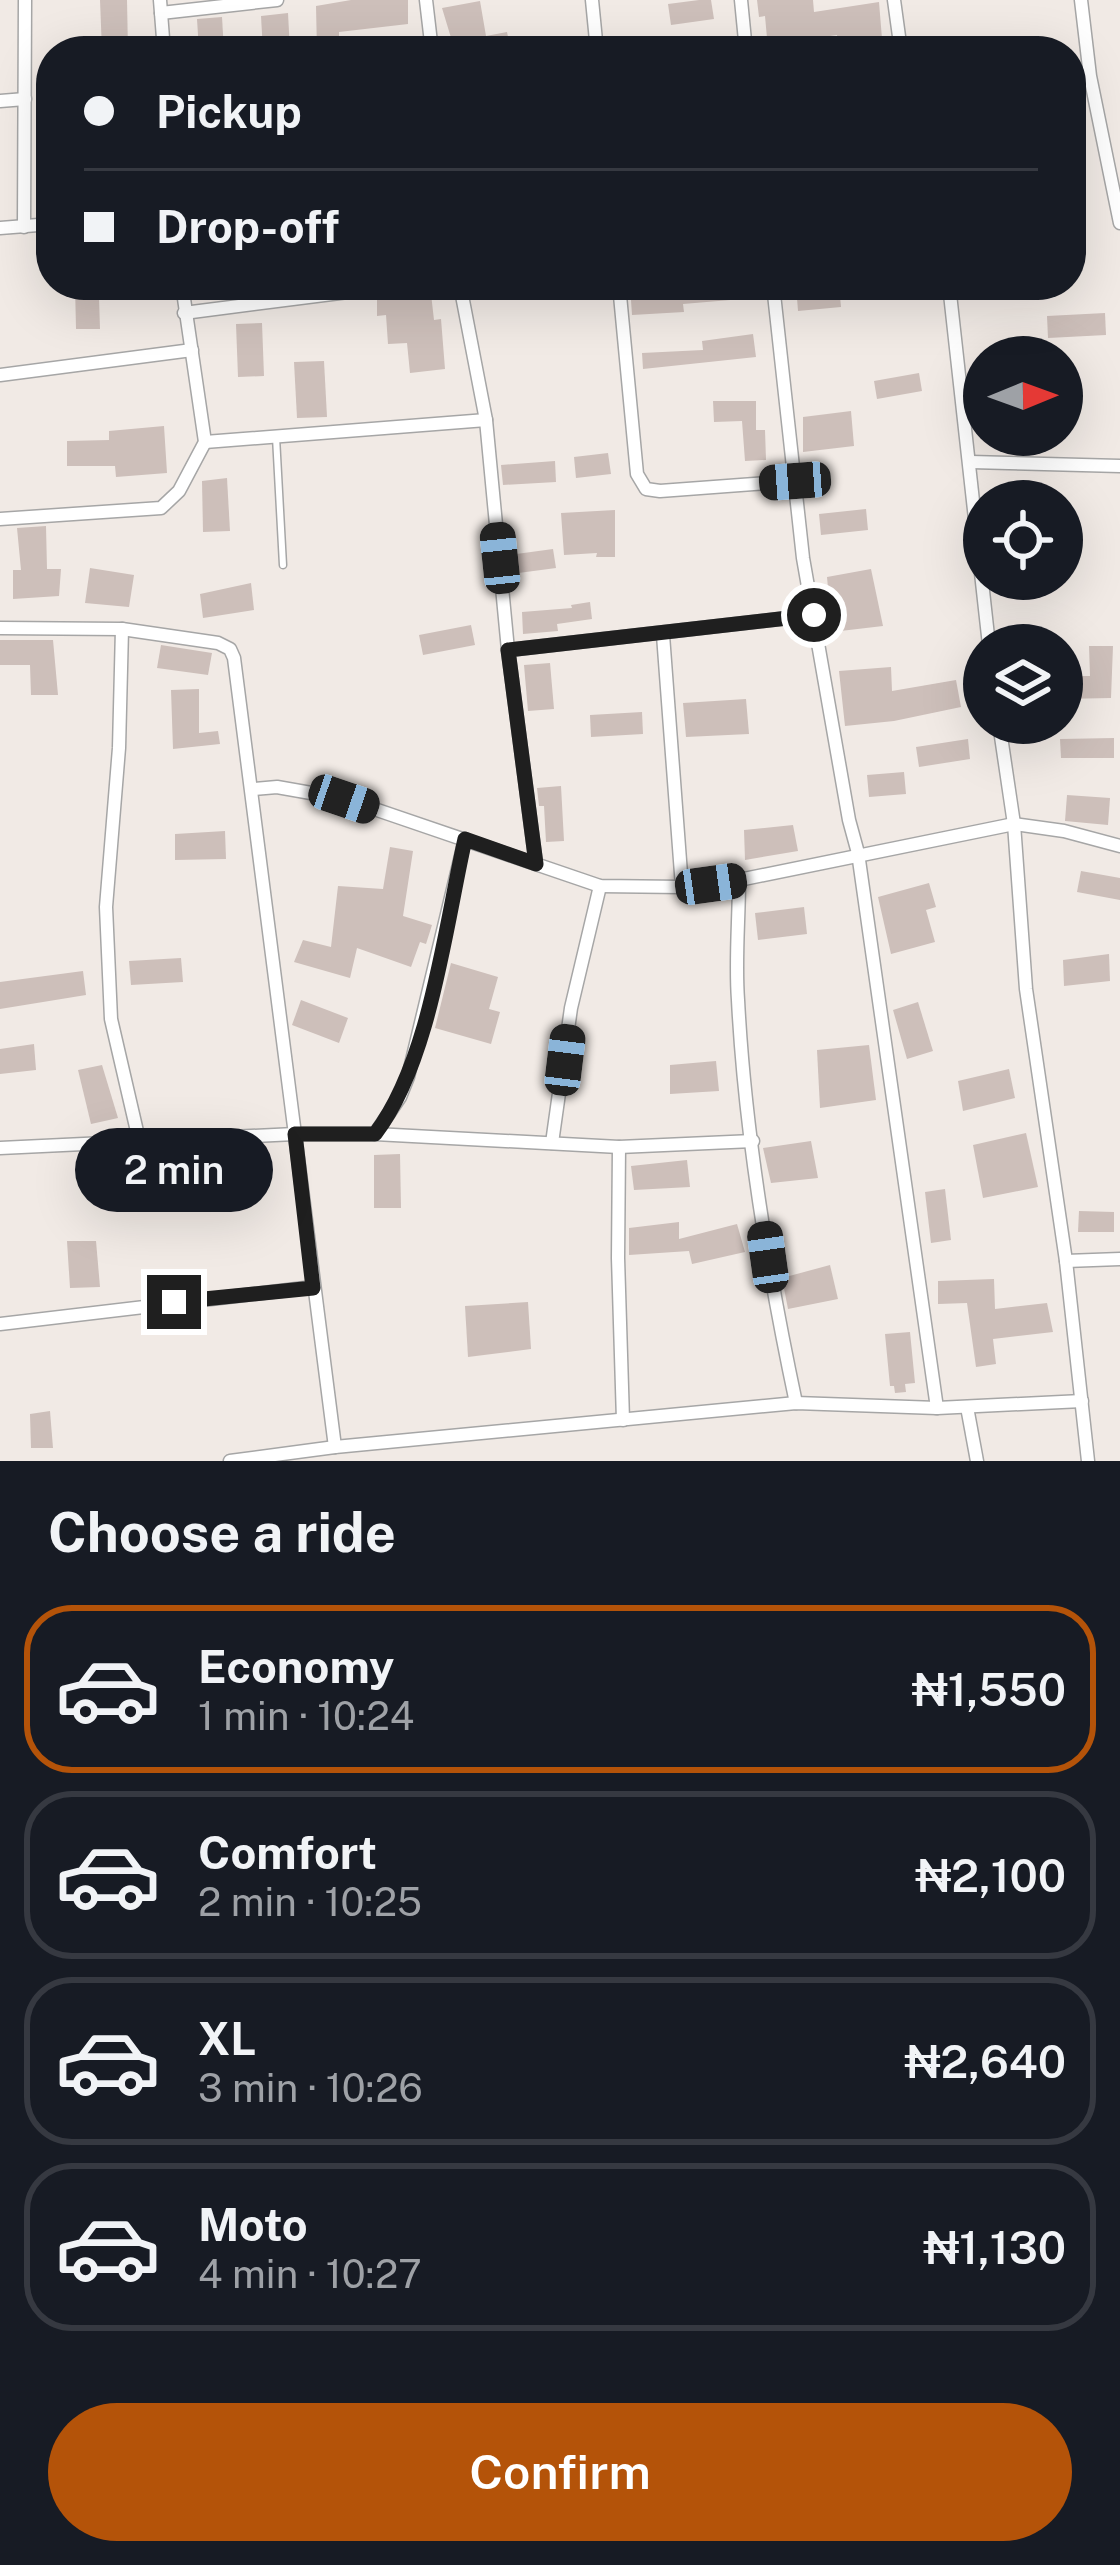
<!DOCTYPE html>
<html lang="en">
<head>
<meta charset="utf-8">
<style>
  body { margin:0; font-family:"Public Sans",sans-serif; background:#242831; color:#f1f3f6; height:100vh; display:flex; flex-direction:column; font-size:45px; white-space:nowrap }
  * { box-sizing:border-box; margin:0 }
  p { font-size:39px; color:#9ea1a6 }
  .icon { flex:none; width:66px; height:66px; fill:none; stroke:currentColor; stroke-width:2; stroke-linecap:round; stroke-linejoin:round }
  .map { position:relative; height:1461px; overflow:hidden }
  .drawer { display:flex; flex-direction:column; background:#171b24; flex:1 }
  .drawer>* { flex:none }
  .banner { position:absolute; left:36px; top:36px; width:1050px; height:264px; border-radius:48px; box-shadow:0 12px 48px #0002; display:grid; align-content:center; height:264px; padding:0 48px; background:#171b24 }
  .needle { width:78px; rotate:89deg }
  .fabs { position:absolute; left:963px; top:336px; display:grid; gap:24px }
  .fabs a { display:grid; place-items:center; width:120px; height:120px; border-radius:50%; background:#171b24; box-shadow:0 12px 48px #0002; font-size:60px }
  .end { position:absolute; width:54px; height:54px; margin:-27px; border:15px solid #1f1f1f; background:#fff; box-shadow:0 0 0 6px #fff }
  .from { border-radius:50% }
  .bubble { position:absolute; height:84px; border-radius:42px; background:#171b24; box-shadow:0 12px 48px #0002; font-size:39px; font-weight:600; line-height:84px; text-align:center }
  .car { position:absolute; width:36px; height:72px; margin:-36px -18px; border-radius:15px; box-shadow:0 0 9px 3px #0007; background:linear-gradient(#222 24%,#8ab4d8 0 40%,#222 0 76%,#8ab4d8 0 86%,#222 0) }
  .banner b { display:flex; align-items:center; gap:42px; height:114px; font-size:45px }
  .banner b+b { border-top:3px solid #363941 }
  .banner i { width:30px; height:30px; background:#f1f3f6 }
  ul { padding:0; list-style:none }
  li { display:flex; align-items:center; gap:36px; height:168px; margin:0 24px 18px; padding:0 24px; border:6px solid #363941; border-radius:48px }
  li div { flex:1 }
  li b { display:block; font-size:45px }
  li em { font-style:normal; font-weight:600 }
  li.on { border-color:#b45309 }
  li>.icon { width:108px; height:108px; stroke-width:1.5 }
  h2 { padding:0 48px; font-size:54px; line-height:144px }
  .action { display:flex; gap:24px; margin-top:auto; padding:24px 48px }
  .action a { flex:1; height:138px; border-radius:72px; background:#b45309; color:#fff; font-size:48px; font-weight:600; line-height:138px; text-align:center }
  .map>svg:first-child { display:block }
  .building { fill:#cdbfba }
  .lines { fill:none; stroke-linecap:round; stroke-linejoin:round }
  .lane-casing { stroke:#a6a6a6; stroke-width:9 }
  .street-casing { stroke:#a6a6a6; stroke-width:15 }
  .lane { stroke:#fff; stroke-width:6 }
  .street { stroke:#fff; stroke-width:12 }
  .route { stroke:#1f1f1f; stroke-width:15 }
</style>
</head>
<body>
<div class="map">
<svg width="1120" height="1461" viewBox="0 0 1120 1461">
  <rect width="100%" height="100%" fill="#f1eae5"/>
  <g class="building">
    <path d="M 100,0 L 127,0 L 128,51 L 102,51 Z"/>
    <path d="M 351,0 L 408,0 L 408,24 L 339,32 L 339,51 L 317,51 L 316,6 Z"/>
    <path d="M 699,0 L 711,0 L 714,19 L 671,25 L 668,4 Z"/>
    <path d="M 757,0 L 813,0 L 814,12 L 879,2 L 883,51 L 839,51 L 837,35 L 816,38 L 817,44 L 768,49 L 765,16 L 759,17 Z"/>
    <path d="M 480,1 L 486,36 L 507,32 L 511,51 L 455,51 L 442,8 Z"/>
    <path d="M 288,13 L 290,51 L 263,51 L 261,16 Z"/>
    <path d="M 222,17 L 224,51 L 199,51 L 197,19 Z"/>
    <path d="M 75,285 L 153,285 L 154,296 L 99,297 L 100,329 L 76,329 Z"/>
    <path d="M 413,285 L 430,285 L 434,320 L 441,319 L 445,369 L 410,373 L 407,343 L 388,344 L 386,315 L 377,316 L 377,299 L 405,295 Z"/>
    <path d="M 630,285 L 637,285 L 638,290 L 741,285 L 742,299 L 683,304 L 684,312 L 632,315 Z"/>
    <path d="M 796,285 L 839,285 L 841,307 L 798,311 Z"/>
    <path d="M 1105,313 L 1106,335 L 1048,338 L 1047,316 Z"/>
    <path d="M 262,323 L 264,376 L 238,377 L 236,324 Z"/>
    <path d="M 753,334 L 756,357 L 643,369 L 642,353 L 703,350 L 702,341 Z"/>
    <path d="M 324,361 L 327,417 L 297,418 L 294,362 Z"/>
    <path d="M 919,373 L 922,391 L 877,399 L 874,381 Z"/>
    <path d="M 713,401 L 756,401 L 756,430 L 765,430 L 766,460 L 745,461 L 742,421 L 714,422 Z"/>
    <path d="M 851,411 L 854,446 L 803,452 L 803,417 Z"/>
    <path d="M 164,426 L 167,473 L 116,477 L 115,466 L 67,466 L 67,441 L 109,440 L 109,431 Z"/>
    <path d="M 608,453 L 611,474 L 576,478 L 574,457 Z"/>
    <path d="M 555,461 L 556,482 L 503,485 L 501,465 Z"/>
    <path d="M 227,478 L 230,531 L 203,532 L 202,481 Z"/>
    <path d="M 866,509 L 868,530 L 821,535 L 819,514 Z"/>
    <path d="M 615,510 L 615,557 L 596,557 L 597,553 L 564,555 L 561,513 Z"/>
    <path d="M 46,526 L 47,569 L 61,569 L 59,596 L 13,599 L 13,570 L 21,570 L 17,528 Z"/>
    <path d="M 553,549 L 556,568 L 511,574 L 509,555 Z"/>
    <path d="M 90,568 L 134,575 L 129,607 L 85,603 Z"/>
    <path d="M 871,569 L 883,626 L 832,632 L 827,577 Z"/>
    <path d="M 251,583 L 254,610 L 203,618 L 200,594 Z"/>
    <path d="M 590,602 L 592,619 L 557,624 L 558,631 L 523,634 L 522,612 L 572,608 L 571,605 Z"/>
    <path d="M 471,625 L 475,645 L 423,655 L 419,635 Z"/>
    <path d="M 0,640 L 53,640 L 58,695 L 31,695 L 30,665 L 0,665 Z"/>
    <path d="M 161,645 L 212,653 L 208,675 L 157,668 Z"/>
    <path d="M 1089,646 L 1113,646 L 1111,698 L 1062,699 L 1062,676 L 1090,676 Z"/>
    <path d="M 550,663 L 554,709 L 528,711 L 524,665 Z"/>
    <path d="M 891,667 L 892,691 L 956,680 L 961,707 L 894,721 L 845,726 L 839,671 Z"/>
    <path d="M 199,689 L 199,733 L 218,731 L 220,744 L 173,749 L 171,690 Z"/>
    <path d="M 746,699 L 749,734 L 686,737 L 683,703 Z"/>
    <path d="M 642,712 L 643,734 L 591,737 L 590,715 Z"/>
    <path d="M 1114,738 L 1114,758 L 1061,758 L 1060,739 Z"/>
    <path d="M 968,739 L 970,759 L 919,767 L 916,747 Z"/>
    <path d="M 904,772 L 906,794 L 869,797 L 867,775 Z"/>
    <path d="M 561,786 L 564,841 L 546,842 L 544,806 L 539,806 L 537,788 Z"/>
    <path d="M 1067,795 L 1110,798 L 1108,825 L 1065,821 Z"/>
    <path d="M 793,825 L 798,851 L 745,860 L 744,830 Z"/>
    <path d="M 225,831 L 226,859 L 175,860 L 175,834 Z"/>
    <path d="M 390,847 L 413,851 L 403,916 L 432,925 L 426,944 L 420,942 L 411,967 L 357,948 L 350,978 L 294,962 L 303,940 L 331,947 L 338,886 L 383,889 Z"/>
    <path d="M 1081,871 L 1120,878 L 1120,900 L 1077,892 Z"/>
    <path d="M 929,883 L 936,907 L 926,910 L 935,942 L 891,954 L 878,897 Z"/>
    <path d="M 804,907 L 807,934 L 758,940 L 755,913 Z"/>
    <path d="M 1109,954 L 1110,981 L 1064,986 L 1063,960 Z"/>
    <path d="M 181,958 L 183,982 L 131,985 L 129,961 Z"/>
    <path d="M 451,963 L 498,977 L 489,1009 L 500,1012 L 491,1044 L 435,1028 Z"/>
    <path d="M 83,971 L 86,995 L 0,1009 L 0,982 Z"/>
    <path d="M 301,1000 L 348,1018 L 339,1043 L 292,1025 Z"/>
    <path d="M 918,1002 L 933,1051 L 907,1059 L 893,1010 Z"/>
    <path d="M 34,1044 L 36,1070 L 0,1074 L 0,1049 Z"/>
    <path d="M 869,1045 L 876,1100 L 820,1108 L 817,1050 Z"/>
    <path d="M 716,1061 L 719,1091 L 670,1094 L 670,1065 Z"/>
    <path d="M 102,1065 L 118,1118 L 91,1124 L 78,1070 Z"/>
    <path d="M 1009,1069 L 1015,1098 L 963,1111 L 958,1081 Z"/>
    <path d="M 1026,1133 L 1038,1187 L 983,1198 L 973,1145 Z"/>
    <path d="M 811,1141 L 818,1178 L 771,1183 L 763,1148 Z"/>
    <path d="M 400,1154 L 401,1208 L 374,1208 L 374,1155 Z"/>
    <path d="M 687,1160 L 690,1187 L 634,1190 L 631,1166 Z"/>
    <path d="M 228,1166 L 230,1191 L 200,1193 L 198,1168 Z"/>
    <path d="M 945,1189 L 951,1240 L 931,1243 L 925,1192 Z"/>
    <path d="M 1079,1211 L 1114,1212 L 1114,1232 L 1078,1232 Z"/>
    <path d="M 679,1222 L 679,1239 L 737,1224 L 745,1252 L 692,1264 L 689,1251 L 629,1255 L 629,1228 Z"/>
    <path d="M 67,1241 L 96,1241 L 100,1287 L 70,1288 Z"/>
    <path d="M 830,1265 L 838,1299 L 788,1309 L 782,1278 Z"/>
    <path d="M 994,1279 L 995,1309 L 1047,1303 L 1053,1332 L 993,1339 L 996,1364 L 976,1367 L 967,1303 L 938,1304 L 938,1281 Z"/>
    <path d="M 528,1302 L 531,1349 L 468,1357 L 465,1306 Z"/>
    <path d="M 910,1332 L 915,1383 L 905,1384 L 906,1392 L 895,1393 L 894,1386 L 890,1386 L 885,1334 Z"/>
    <path d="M 50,1411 L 53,1448 L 31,1448 L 30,1414 Z"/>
  </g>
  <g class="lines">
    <defs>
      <path id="lane" d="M 276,437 L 283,565"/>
      <g id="street">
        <path d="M 160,0 L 164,51"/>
        <path d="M 426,0 L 432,51"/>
        <path d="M 592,0 L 597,51"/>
        <path d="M 741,0 L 746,51"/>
        <path d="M 894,0 L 901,51"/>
        <path d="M 1081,0 L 1090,76 L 1120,223"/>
        <path d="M 161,13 L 277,0"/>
        <path d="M 0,101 L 25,99"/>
        <path d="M 24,227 L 25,0"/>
        <path d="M 0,228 L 51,224"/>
        <path d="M 460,285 L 486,420 L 508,650 L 536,864"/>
        <path d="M 619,285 L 637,474 L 646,489 L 660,491 L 795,481"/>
        <path d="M 773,285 L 803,558 L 849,820 L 858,853 L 937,1408"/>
        <path d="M 949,285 L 989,645"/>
        <path d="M 184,313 L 403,285"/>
        <path d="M 0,375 L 192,350"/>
        <path d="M 205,442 L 486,420"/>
        <path d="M 971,462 L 1120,466"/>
        <path d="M 0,519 L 161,508 L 179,491 L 205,442 L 182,285"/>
        <path d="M 0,628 L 122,629 L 218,643 L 230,649 L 234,658 L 335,1447"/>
        <path d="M 122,629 L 119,748 L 106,907 L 111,1019 L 139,1140"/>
        <path d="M 663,635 L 682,887"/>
        <path d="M 508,650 L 814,615"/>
        <path d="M 999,723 L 1014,824 L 1026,989 L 1066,1261 L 1088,1461"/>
        <path d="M 253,789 L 277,787 L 345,799 L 600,886 L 682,887 L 739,880 L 1014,824 L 1064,831 L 1120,846"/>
        <path d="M 739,880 C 739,920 735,960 738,1000 C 745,1135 768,1271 796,1403"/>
        <path d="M 375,1134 L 400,1097 L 408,1077 L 465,839"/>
        <path d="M 552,1143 L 571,1008 L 600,886"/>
        <path d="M 619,1147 L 618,1258 L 623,1420"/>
        <path d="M 0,1148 L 295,1134 L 375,1134 L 619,1147 L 753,1141"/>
        <path d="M 1066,1261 L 1120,1259"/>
        <path d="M 0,1324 L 313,1287"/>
        <path d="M 967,1407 L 977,1461"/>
        <path d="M 230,1461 L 335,1447 L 796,1403 L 937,1408 L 1082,1401"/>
      </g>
    </defs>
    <use href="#lane" class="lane-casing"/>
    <use href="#street" class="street-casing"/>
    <use href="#lane" class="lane"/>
    <use href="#street" class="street"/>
  </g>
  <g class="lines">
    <path class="route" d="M 174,1302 L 313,1288 L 295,1134 L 375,1134 C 430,1062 445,928 465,839 L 536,864 L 508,650 L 814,615"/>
  </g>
</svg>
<div class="fabs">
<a><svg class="needle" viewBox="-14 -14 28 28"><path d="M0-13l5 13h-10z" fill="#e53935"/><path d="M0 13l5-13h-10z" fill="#9ea1a6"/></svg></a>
<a><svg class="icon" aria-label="locate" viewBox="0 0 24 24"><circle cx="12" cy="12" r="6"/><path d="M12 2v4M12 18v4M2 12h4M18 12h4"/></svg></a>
<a><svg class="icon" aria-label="layers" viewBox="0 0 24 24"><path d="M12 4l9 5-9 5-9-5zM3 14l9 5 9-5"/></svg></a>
</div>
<i class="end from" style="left:814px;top:615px"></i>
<i class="end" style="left:174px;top:1302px"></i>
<div class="bubble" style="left:75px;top:1128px;width:198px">2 min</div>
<i class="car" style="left:795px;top:481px;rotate:266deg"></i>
<i class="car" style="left:500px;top:558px;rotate:354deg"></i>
<i class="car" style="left:344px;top:799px;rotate:109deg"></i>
<i class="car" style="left:711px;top:884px;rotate:82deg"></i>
<i class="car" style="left:565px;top:1060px;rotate:7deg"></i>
<i class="car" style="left:768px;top:1257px;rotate:352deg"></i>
<div class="banner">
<b><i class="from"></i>Pickup</b>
<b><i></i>Drop-off</b>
</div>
</div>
<section class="drawer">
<h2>Choose a ride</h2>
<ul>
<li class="on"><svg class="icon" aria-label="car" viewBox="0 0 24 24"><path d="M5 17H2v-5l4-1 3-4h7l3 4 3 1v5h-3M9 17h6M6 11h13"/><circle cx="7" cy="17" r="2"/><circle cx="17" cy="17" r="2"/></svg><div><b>Economy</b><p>1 min · 10:24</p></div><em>₦1,550</em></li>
<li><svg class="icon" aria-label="car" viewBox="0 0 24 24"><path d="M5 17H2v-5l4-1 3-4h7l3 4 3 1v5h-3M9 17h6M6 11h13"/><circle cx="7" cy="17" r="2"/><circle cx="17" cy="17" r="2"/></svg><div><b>Comfort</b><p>2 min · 10:25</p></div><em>₦2,100</em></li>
<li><svg class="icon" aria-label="car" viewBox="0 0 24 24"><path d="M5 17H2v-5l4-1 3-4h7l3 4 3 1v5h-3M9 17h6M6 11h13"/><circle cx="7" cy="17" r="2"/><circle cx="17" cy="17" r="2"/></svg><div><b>XL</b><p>3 min · 10:26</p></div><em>₦2,640</em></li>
<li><svg class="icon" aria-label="car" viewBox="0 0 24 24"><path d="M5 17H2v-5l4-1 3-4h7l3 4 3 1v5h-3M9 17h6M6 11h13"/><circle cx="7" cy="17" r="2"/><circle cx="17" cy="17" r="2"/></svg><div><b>Moto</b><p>4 min · 10:27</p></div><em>₦1,130</em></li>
</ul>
<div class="action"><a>Confirm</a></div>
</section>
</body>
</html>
